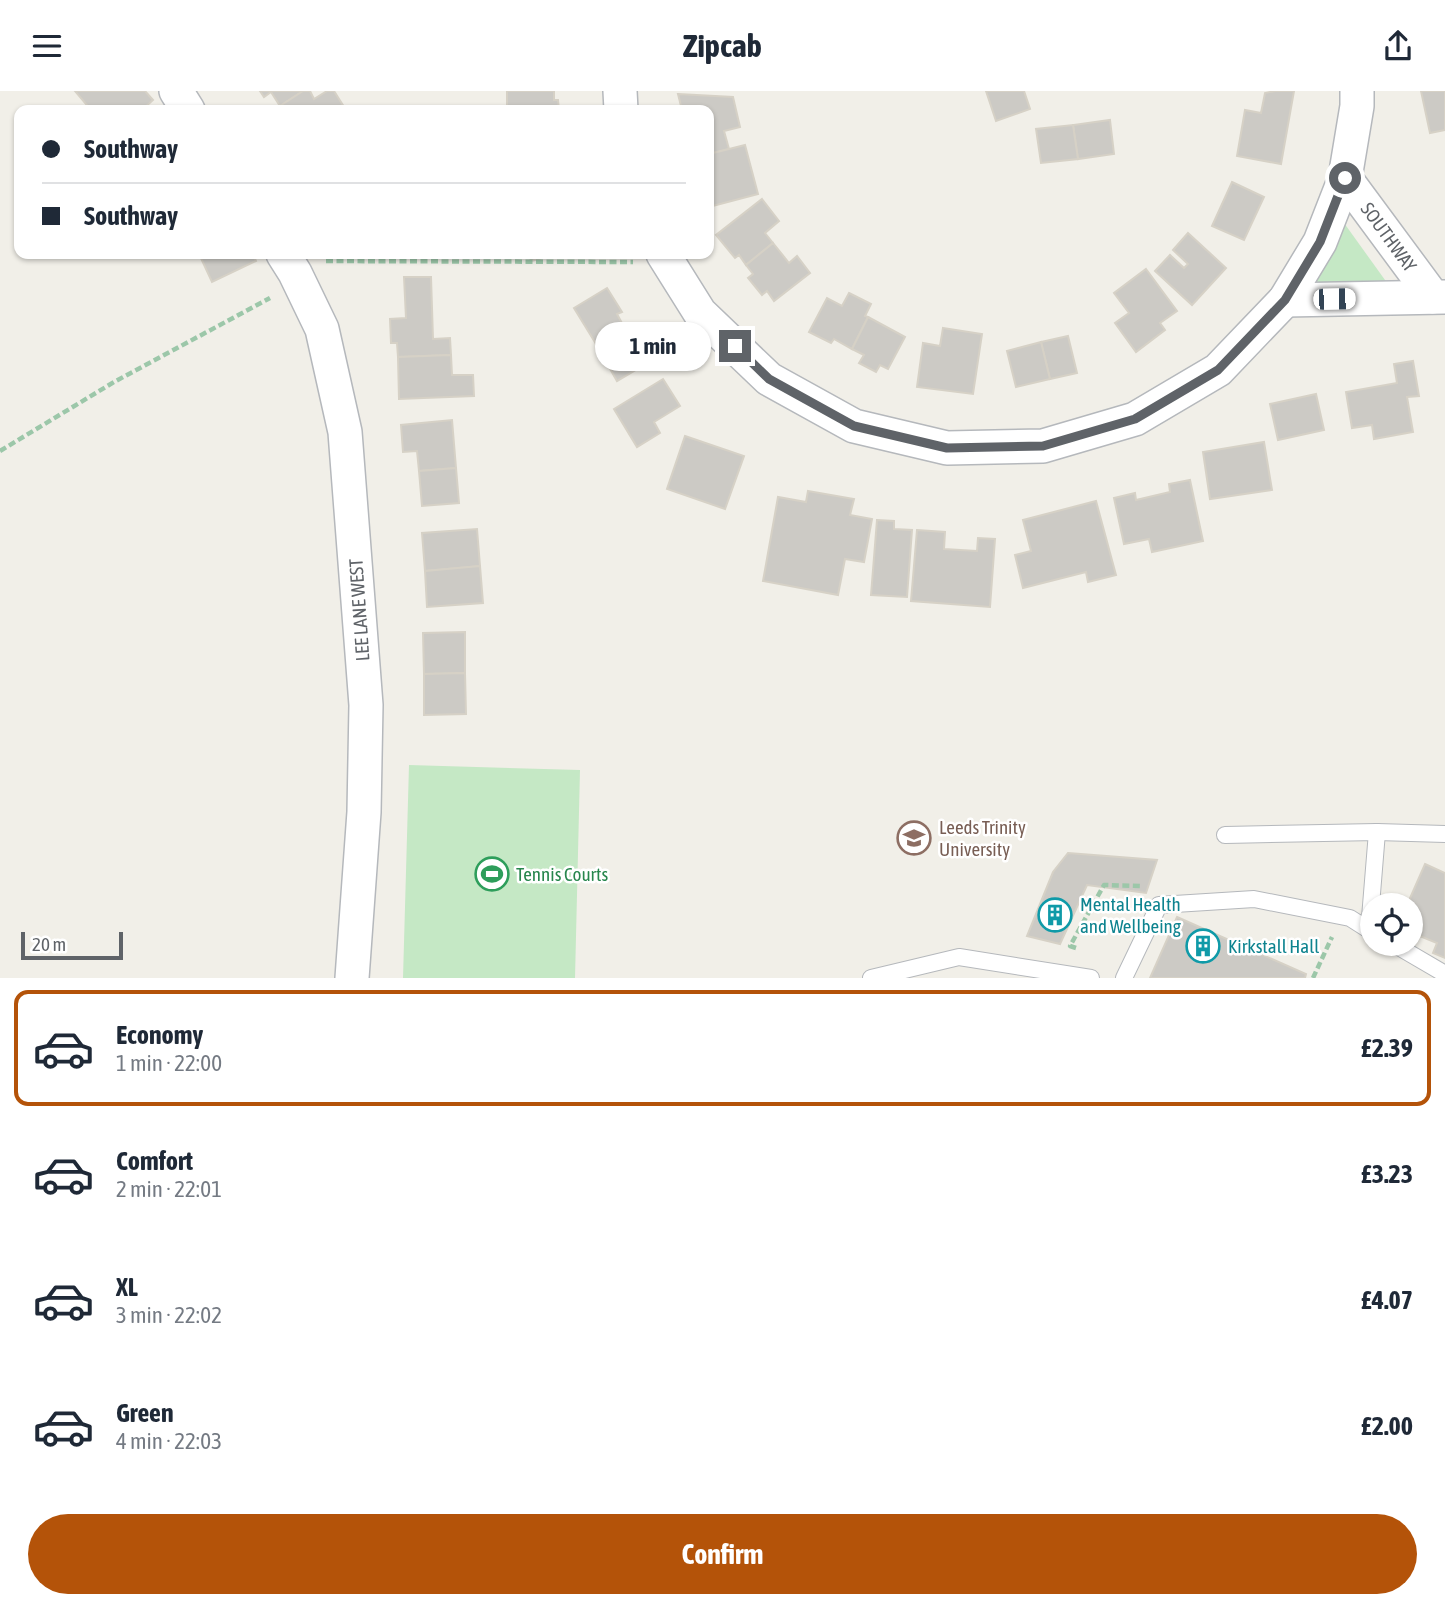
<!DOCTYPE html>
<html lang="en">
<head>
<meta charset="utf-8">
<style>
  body { margin:0; font-family:"Asap Condensed",sans-serif; background:#f6f6f7; color:#1f2937; height:100vh; display:flex; flex-direction:column; font-size:26px; white-space:nowrap }
  * { box-sizing:border-box; margin:0 }
  p { font-size:23px; color:#747a83 }
  .icon { flex:none; width:38px; height:38px; fill:none; stroke:currentColor; stroke-width:2; stroke-linecap:round; stroke-linejoin:round }
  .map { position:relative; height:887px; overflow:hidden }
  .details { display:flex; flex-direction:column; background:#fff; flex:1 }
  .details>* { flex:none }
  .banner { position:absolute; left:14px; top:14px; width:700px; height:154px; border-radius:14px; box-shadow:0 2px 5px #0004; display:grid; align-content:center; height:154px; padding:0 28px; background:#fff }
  .fabs { position:absolute; left:1360px; top:802px; display:grid; gap:14px }
  .fabs a { display:grid; place-items:center; width:63px; height:63px; border-radius:50%; background:#fff; box-shadow:0 2px 5px #0004; font-size:35px }
  .scale { position:absolute; left:21px; bottom:18px; width:102px; box-sizing:border-box; padding-left:7px; border:4px solid #5f6368; border-top:0; font-size:19px; line-height:24px; white-space:nowrap; color:#5f6368; -webkit-text-stroke:5px #fff; paint-order:stroke }
  .end { position:absolute; width:32px; height:32px; margin:-16px; border:9px solid #5f6368; background:#fff; box-shadow:0 0 0 4px #fff }
  .from { border-radius:50% }
  .bubble { position:absolute; height:49px; border-radius:24px; background:#fff; box-shadow:0 2px 5px #0004; font-size:23px; font-weight:700; line-height:49px; text-align:center }
  .car { position:absolute; width:21px; height:42px; margin:-21px -10px; border-radius:9px; box-shadow:0 0 5px 2px #0007; background:linear-gradient(#fff 24%,#345 0 40%,#fff 0 76%,#345 0 86%,#fff 0) }
  .banner b { display:flex; align-items:center; gap:24px; height:66px; font-size:26px }
  .banner b+b { border-top:2px solid #e0e1e3 }
  .banner i { width:18px; height:18px; background:#1f2937 }
  ul { padding:12px 0 0; list-style:none }
  li { display:flex; align-items:center; gap:21px; height:116px; margin:0 14px 10px; padding:0 14px; border:4px solid transparent; border-radius:14px }
  li div { flex:1 }
  li b { display:block; font-size:26px }
  li em { font-style:normal; font-weight:700 }
  li.selected { border-color:#b45309 }
  li>.icon { width:63px; height:63px; stroke-width:1.5 }
  .cta { display:flex; gap:14px; margin-top:auto; padding:14px 28px }
  .cta a { flex:1; height:80px; border-radius:42px; background:#b45309; color:#fff; font-size:28px; font-weight:700; line-height:80px; text-align:center }
  header { display:flex; justify-content:space-between; align-items:center; height:91px; padding:0 28px; background:#fff; font-size:32px; font-weight:700 }
  .map>svg:first-child { display:block }
  .green { fill:#c5e8c5 }
  .building { fill:#cccac5; stroke:#d6d1c6; stroke-width:2 }
  .lines { fill:none; stroke-linecap:round; stroke-linejoin:round }
  .lane-casing { stroke:#b5b8bc; stroke-width:18 }
  .street-casing { stroke:#b5b8bc; stroke-width:36 }
  .path { stroke:#9cc7a9; stroke-width:4.5; stroke-dasharray:7 3.5; stroke-linecap:butt }
  .lane { stroke:#fff; stroke-width:16 }
  .street { stroke:#fff; stroke-width:33 }
  .route { stroke:#5f6368; stroke-width:9 }
  .labels { text-anchor:middle; stroke-width:5; stroke-linejoin:round; paint-order:stroke }
  .street-label { font-size:19px; fill:#5f6368; stroke:#fff }
  .education-label { font-size:19px; fill:#785e54; stroke:#fff; text-anchor:start }
  .leisure-label { font-size:19px; fill:#27864d; stroke:#fff; text-anchor:start }
  .culture-label { font-size:19px; fill:#0d838f; stroke:#fff; text-anchor:start }
</style>
</head>
<body>
<header><svg class="icon" aria-label="menu" viewBox="0 0 24 24"><path d="M4 6h16M4 12h16M4 18h16"/></svg>Zipcab<svg class="icon" aria-label="share" viewBox="0 0 24 24"><path d="M12 15V3M7 8l5-5 5 5M5 13v7h14v-7"/></svg></header>
<div class="map">
<svg width="1445" height="887" viewBox="0 0 1445 887">
  <rect width="100%" height="100%" fill="#f1efe8"/>
  <g class="green">
    <path d="M 1344,132 L 1390,196 L 1315,193 Z"/>
    <path d="M 409,674 L 580,679 L 575,887 L 403,887 Z"/>
  </g>
  <g class="building">
    <path d="M 75,0 L 145,0 L 153,9 L 142,19 L 91,19 Z"/>
    <path d="M 260,0 L 303,0 L 280,15 L 271,1 L 264,6 Z"/>
    <path d="M 303,0 L 310,0 L 314,8 L 327,0 L 334,0 L 346,19 L 283,19 L 280,15 Z"/>
    <path d="M 507,0 L 554,0 L 554,9 L 558,9 L 559,19 L 507,19 Z"/>
    <path d="M 986,0 L 1024,0 L 1030,18 L 996,30 Z"/>
    <path d="M 1275,0 L 1294,0 L 1281,73 L 1237,65 L 1245,19 L 1261,22 L 1265,2 Z"/>
    <path d="M 1421,0 L 1445,0 L 1445,39 L 1430,42 Z"/>
    <path d="M 678,3 L 733,6 L 740,36 L 724,40 L 729,58 L 709,63 L 709,19 L 682,19 Z"/>
    <path d="M 1110,29 L 1114,63 L 1078,68 L 1073,34 Z"/>
    <path d="M 1073,34 L 1078,68 L 1041,72 L 1036,38 Z"/>
    <path d="M 745,54 L 758,103 L 709,116 L 709,63 Z"/>
    <path d="M 1232,91 L 1264,106 L 1244,149 L 1212,135 Z"/>
    <path d="M 762,108 L 779,130 L 765,142 L 773,152 L 746,174 L 739,164 L 735,167 L 716,144 Z"/>
    <path d="M 1188,142 L 1226,177 L 1192,214 L 1155,180 L 1170,164 L 1184,177 L 1188,173 L 1173,159 Z"/>
    <path d="M 773,152 L 789,172 L 797,165 L 810,182 L 774,210 L 767,200 L 762,204 L 748,187 L 753,183 L 746,174 Z"/>
    <path d="M 199,163 L 253,163 L 256,170 L 212,191 Z"/>
    <path d="M 529,163 L 559,163 L 531,170 Z"/>
    <path d="M 1146,178 L 1177,220 L 1160,232 L 1165,239 L 1136,261 L 1115,232 L 1129,222 L 1114,202 Z"/>
    <path d="M 404,186 L 431,186 L 433,248 L 450,247 L 451,264 L 398,266 L 397,252 L 391,252 L 390,228 L 406,227 Z"/>
    <path d="M 607,197 L 622,221 L 617,223 L 624,236 L 596,253 L 574,217 Z"/>
    <path d="M 849,202 L 871,213 L 865,225 L 868,226 L 852,258 L 834,248 L 831,252 L 809,241 L 827,207 L 842,215 Z"/>
    <path d="M 868,226 L 905,246 L 888,278 L 880,274 L 876,281 L 859,272 L 864,264 L 852,258 Z"/>
    <path d="M 624,236 L 631,247 L 637,244 L 651,270 L 617,290 L 596,253 Z"/>
    <path d="M 943,237 L 982,243 L 973,303 L 917,296 L 923,252 L 940,255 Z"/>
    <path d="M 1068,245 L 1077,282 L 1050,288 L 1041,251 Z"/>
    <path d="M 1041,251 L 1050,288 L 1016,296 L 1007,260 Z"/>
    <path d="M 451,264 L 452,284 L 473,284 L 474,305 L 399,308 L 398,266 Z"/>
    <path d="M 1413,270 L 1419,305 L 1407,306 L 1413,341 L 1374,348 L 1372,334 L 1352,337 L 1346,301 L 1397,292 L 1394,273 Z"/>
    <path d="M 663,288 L 680,315 L 654,331 L 660,342 L 637,356 L 614,318 Z"/>
    <path d="M 1316,303 L 1324,339 L 1278,349 L 1270,313 Z"/>
    <path d="M 452,329 L 456,377 L 419,380 L 417,360 L 403,361 L 401,334 Z"/>
    <path d="M 685,345 L 744,365 L 725,418 L 667,398 Z"/>
    <path d="M 1264,351 L 1272,399 L 1210,408 L 1203,361 Z"/>
    <path d="M 456,377 L 459,412 L 422,415 L 419,380 Z"/>
    <path d="M 1190,389 L 1203,450 L 1152,461 L 1149,448 L 1124,453 L 1114,407 L 1135,402 L 1136,409 L 1170,401 L 1169,393 Z"/>
    <path d="M 808,400 L 854,408 L 850,424 L 872,428 L 864,471 L 845,468 L 838,504 L 763,490 L 778,406 L 806,411 Z"/>
    <path d="M 1096,410 L 1116,484 L 1088,491 L 1086,481 L 1023,497 L 1015,464 L 1031,460 L 1023,429 Z"/>
    <path d="M 877,429 L 894,430 L 894,438 L 912,439 L 907,506 L 871,504 Z"/>
    <path d="M 477,438 L 480,475 L 425,480 L 422,442 Z"/>
    <path d="M 917,439 L 945,441 L 944,458 L 977,460 L 978,447 L 995,448 L 990,516 L 911,510 Z"/>
    <path d="M 480,475 L 483,512 L 427,516 L 425,480 Z"/>
    <path d="M 465,541 L 465,582 L 424,583 L 423,542 Z"/>
    <path d="M 465,582 L 466,623 L 424,624 L 424,583 Z"/>
    <path d="M 1068,762 L 1157,769 L 1146,802 L 1087,794 L 1060,853 L 1027,845 L 1053,781 Z"/>
    <path d="M 1425,773 L 1445,782 L 1445,867 L 1433,862 L 1437,852 L 1410,841 L 1410,814 L 1407,814 Z"/>
    <path d="M 1177,826 L 1306,883 L 1305,887 L 1150,887 Z"/>
  </g>
  <g class="lines">
    <defs>
      <g id="lane">
        <path d="M 1377,741 L 1445,743"/>
        <path d="M 1225,744 L 1377,741 L 1369,839"/>
        <path d="M 1392,852 L 1445,883"/>
        <path d="M 871,887 L 959,866 L 1091,887"/>
        <path d="M 1124,887 L 1159,814 L 1254,808 L 1350,827 L 1372,841"/>
      </g>
      <g id="street">
        <path d="M 176,0 L 188,19"/>
        <path d="M 620,0 L 621,19"/>
        <path d="M 1345,87 L 1433,206"/>
        <path d="M 283,163 L 295,182 L 322,238 L 345,341 L 366,614 L 364,721 L 352,887"/>
        <path d="M 663,163 L 700,222 L 769,288 L 854,335 L 947,357 L 1043,355 L 1135,328 L 1218,279 L 1285,209 L 1320,151 L 1345,87 L 1357,15 L 1357,0"/>
        <path d="M 1285,209 L 1445,206"/>
      </g>
    </defs>
    <use href="#lane" class="lane-casing"/>
    <use href="#street" class="street-casing"/>
    <g class="path">
      <path d="M 326,170 L 633,171"/>
      <path d="M 0,360 L 114,291 L 270,207"/>
      <path d="M 1076,857 L 1070,855 L 1104,794 L 1142,795"/>
      <path d="M 1313,887 L 1332,846"/>
    </g>
    <use href="#lane" class="lane"/>
    <use href="#street" class="street"/>
  </g>
  <g class="lines">
    <path class="route" d="M 735,255 L 769,288 L 854,335 L 947,357 L 1043,355 L 1135,328 L 1218,279 L 1285,209 L 1320,151 L 1345,87"/>
  </g>
  <defs>
    <symbol id="university-ring" viewBox="-11 -11 22 22"><circle r="9.5" fill="#fff" stroke="#8d6e63" stroke-width="1.5"/><path d="M0-5L7-2L0 1L-7-2ZM-4 1L0 2.5L4 1V4Q0 6-4 4Z" fill="#8d6e63"/></symbol>
    <symbol id="stadium-ring" viewBox="-11 -11 22 22"><circle r="9.5" fill="#fff" stroke="#2e9e5b" stroke-width="1.5"/><path d="M0-5a6.5 5 0 1 0 0 10a6.5 5 0 1 0 0-10ZM-3.5-1.8h7v3.6h-7Z" fill="#2e9e5b"/></symbol>
    <symbol id="building-ring" viewBox="-11 -11 22 22"><circle r="9.5" fill="#fff" stroke="#0f9aa8" stroke-width="1.5"/><path d="M-4-6H4V6H1V3H-1V6H-4ZM-2.5-4.3h1.7v1.8h-1.7ZM.8-4.3h1.7v1.8H.8ZM-2.5-1h1.7V.8h-1.7ZM.8-1h1.7V.8H.8Z" fill="#0f9aa8"/></symbol>
  </defs>
  <g fill-rule="evenodd">
    <use href="#university-ring" x="895" y="728" width="38" height="38"/>
    <use href="#stadium-ring" x="473" y="764" width="38" height="38"/>
    <use href="#building-ring" x="1036" y="805" width="38" height="38"/>
    <use href="#building-ring" x="1184" y="836" width="38" height="38"/>
  </g>
  <g class="labels">
    <g class="street-label">
      <text transform="translate(1389 146) rotate(54)" y="7">SOUTHWAY</text>
      <text transform="translate(359 519) rotate(-94)" y="7">LEE LANE WEST</text>
    </g>
    <g class="education-label">
      <text x="939" y="743">Leeds Trinity<tspan x="939" dy="22">University</tspan></text>
    </g>
    <g class="leisure-label">
      <text x="516" y="790">Tennis Courts</text>
    </g>
    <g class="culture-label">
      <text x="1080" y="820">Mental Health<tspan x="1080" dy="22">and Wellbeing</tspan></text>
      <text x="1228" y="862">Kirkstall Hall</text>
    </g>
  </g>
</svg>
<div class="fabs">
<a><svg class="icon" aria-label="locate" viewBox="0 0 24 24"><circle cx="12" cy="12" r="6"/><path d="M12 2v4M12 18v4M2 12h4M18 12h4"/></svg></a>
</div>
<div class="scale">20 m</div>
<i class="end from" style="left:1345px;top:87px"></i>
<i class="end" style="left:735px;top:255px"></i>
<div class="bubble" style="left:595px;top:231px;width:116px">1 min</div>
<i class="car" style="left:1334px;top:208px;rotate:89deg"></i>
<div class="banner">
<b><i class="from"></i>Southway</b>
<b><i></i>Southway</b>
</div>
</div>
<section class="details">
<ul>
<li class="selected"><svg class="icon" aria-label="car" viewBox="0 0 24 24"><path d="M5 17H2v-5l4-1 3-4h7l3 4 3 1v5h-3M9 17h6M6 11h13"/><circle cx="7" cy="17" r="2"/><circle cx="17" cy="17" r="2"/></svg><div><b>Economy</b><p>1 min · 22:00</p></div><em>£2.39</em></li>
<li><svg class="icon" aria-label="car" viewBox="0 0 24 24"><path d="M5 17H2v-5l4-1 3-4h7l3 4 3 1v5h-3M9 17h6M6 11h13"/><circle cx="7" cy="17" r="2"/><circle cx="17" cy="17" r="2"/></svg><div><b>Comfort</b><p>2 min · 22:01</p></div><em>£3.23</em></li>
<li><svg class="icon" aria-label="car" viewBox="0 0 24 24"><path d="M5 17H2v-5l4-1 3-4h7l3 4 3 1v5h-3M9 17h6M6 11h13"/><circle cx="7" cy="17" r="2"/><circle cx="17" cy="17" r="2"/></svg><div><b>XL</b><p>3 min · 22:02</p></div><em>£4.07</em></li>
<li><svg class="icon" aria-label="car" viewBox="0 0 24 24"><path d="M5 17H2v-5l4-1 3-4h7l3 4 3 1v5h-3M9 17h6M6 11h13"/><circle cx="7" cy="17" r="2"/><circle cx="17" cy="17" r="2"/></svg><div><b>Green</b><p>4 min · 22:03</p></div><em>£2.00</em></li>
</ul>
<div class="cta"><a>Confirm</a></div>
</section>
</body>
</html>
